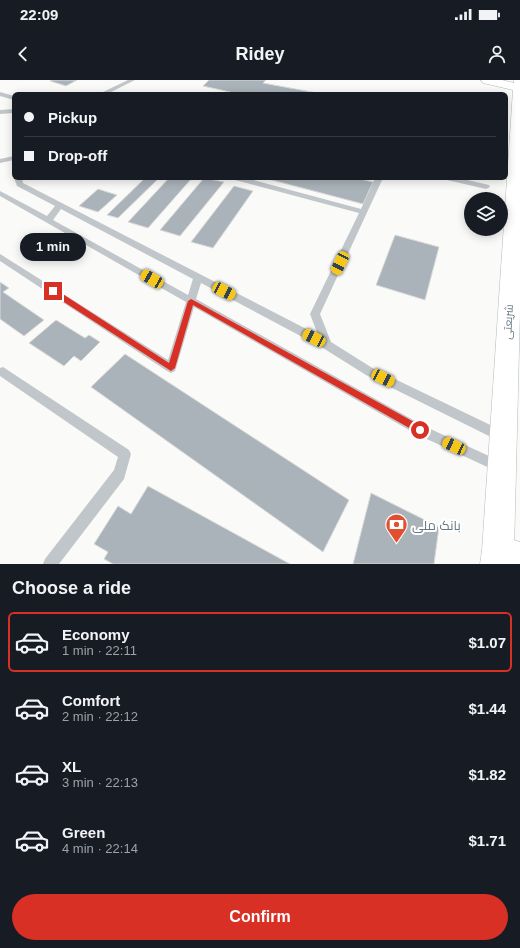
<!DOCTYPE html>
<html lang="en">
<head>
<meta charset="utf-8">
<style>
  body { margin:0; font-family:Arial,Cairo,sans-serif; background:#242831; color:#f1f3f6; height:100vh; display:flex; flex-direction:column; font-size:15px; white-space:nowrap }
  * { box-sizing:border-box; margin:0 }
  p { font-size:13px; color:#9ea1a6 }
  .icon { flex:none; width:22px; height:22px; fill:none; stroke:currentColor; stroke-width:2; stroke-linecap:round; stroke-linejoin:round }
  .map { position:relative; height:484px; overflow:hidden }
  .sheet { display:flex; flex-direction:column; background:#171b24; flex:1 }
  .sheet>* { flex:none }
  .guide { position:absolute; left:12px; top:12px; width:496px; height:88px; border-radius:6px; box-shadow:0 2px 10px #0003; display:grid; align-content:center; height:88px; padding:0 12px; background:#171b24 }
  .buttons { position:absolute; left:464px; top:112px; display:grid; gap:8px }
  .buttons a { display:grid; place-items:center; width:44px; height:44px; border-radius:50%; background:#171b24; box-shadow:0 2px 10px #0003; font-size:20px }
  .end { position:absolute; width:18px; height:18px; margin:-9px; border:5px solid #d93025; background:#fff; box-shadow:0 0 0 2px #fff }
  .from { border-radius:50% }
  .bubble { position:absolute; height:28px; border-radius:14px; background:#171b24; box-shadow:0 2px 10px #0003; font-size:13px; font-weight:700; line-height:28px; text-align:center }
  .car { position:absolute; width:12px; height:24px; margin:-12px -6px; border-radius:5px; box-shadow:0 0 3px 1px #0007; background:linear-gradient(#f5c518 24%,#345 0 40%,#f5c518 0 76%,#345 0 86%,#f5c518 0) }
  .guide b { display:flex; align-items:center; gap:14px; height:38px; font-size:15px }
  .guide b+b { border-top:1px solid #363941 }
  .guide i { width:10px; height:10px; background:#f1f3f6 }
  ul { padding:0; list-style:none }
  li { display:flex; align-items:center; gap:12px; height:60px; margin:0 8px 6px; padding:0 4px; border:2px solid transparent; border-radius:6px }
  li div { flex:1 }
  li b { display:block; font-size:15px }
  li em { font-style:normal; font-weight:700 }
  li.selected { border-color:#d93025 }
  li>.icon { width:36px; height:36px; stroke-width:1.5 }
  h2 { padding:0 12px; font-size:18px; line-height:48px }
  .action { display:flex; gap:8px; margin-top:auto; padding:8px 12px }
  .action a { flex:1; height:46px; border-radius:24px; background:#d93025; color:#fff; font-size:16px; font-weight:700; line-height:46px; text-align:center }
  .status { display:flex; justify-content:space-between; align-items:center; height:28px; padding:0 20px; background:#171b24; direction:ltr }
  .status svg { height:11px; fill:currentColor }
  header { display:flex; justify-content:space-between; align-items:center; height:52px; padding:0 12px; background:#171b24; font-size:18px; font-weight:700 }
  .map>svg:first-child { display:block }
  .building { fill:#aab3b9; stroke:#dcdbda }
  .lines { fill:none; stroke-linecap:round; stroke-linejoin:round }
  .secondary-casing { stroke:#b3babe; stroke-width:1 }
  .primary-casing { stroke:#b5babe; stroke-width:1 }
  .lane { fill:#c1c6ca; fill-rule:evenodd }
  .secondary { fill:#fff; fill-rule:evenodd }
  .primary { fill:#fff; fill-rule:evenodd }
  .route { fill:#d93025 }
  .labels { text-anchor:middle; stroke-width:4; stroke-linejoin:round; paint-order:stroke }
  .street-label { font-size:11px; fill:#657782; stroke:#fff }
  .near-poi-label { font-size:13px; fill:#657782; stroke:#fff; text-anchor:start }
</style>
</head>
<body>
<div class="status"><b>22:09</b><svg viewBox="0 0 49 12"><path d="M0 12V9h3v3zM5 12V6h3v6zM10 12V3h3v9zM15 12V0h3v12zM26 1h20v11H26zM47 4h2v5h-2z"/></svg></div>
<header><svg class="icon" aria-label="back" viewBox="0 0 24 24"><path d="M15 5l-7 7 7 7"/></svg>Ridey<svg class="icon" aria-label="person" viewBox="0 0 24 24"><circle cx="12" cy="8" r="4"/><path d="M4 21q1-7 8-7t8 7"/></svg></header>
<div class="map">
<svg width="520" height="484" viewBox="0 0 520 484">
  <rect width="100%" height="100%" fill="#fafaf8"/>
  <g class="building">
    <path d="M 52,0 L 77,0 L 66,6 L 50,1 Z"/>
    <path d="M 209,0 L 266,0 L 263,3 L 317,13 L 227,14 L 230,12 L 203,6 Z"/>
    <path d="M 145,98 L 159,98 L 118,138 L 107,135 Z"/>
    <path d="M 169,98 L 192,98 L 148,148 L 128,142 Z"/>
    <path d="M 204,98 L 224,102 L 180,156 L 160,150 Z"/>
    <path d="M 264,98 L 356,98 L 373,102 L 363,124 Z"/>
    <path d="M 234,106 L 253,111 L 213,168 L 191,162 Z"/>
    <path d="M 98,109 L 117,115 L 98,132 L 79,126 Z"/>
    <path d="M 395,155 L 439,167 L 425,220 L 376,205 Z"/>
    <path d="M 0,202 L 9,208 L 3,212 L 44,240 L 24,256 L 0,239 Z"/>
    <path d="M 56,240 L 85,258 L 89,255 L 100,262 L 81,281 L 74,276 L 64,286 L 29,263 Z"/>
    <path d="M 125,274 L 349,420 L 323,472 L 91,307 Z"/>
    <path d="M 148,406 L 290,484 L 113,484 L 104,479 L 108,472 L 94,464 L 118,426 L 131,434 Z"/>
    <path d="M 371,413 L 439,447 L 434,484 L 353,484 Z"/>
  </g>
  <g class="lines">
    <defs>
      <path id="secondary" d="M 498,455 L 520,462 L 520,484 L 492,484 L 487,482 L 482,471 L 487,460 Z"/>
      <path id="primary" d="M 481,0 L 502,0 L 514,3 L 514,0 L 520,0 L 520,230 L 514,471 L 512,484 L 480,484 L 482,471 L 513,10 L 483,3 Z"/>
    </defs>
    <use href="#secondary" class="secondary-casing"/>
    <use href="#primary" class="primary-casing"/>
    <g class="lane">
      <path d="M 128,0 L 135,0 L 107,14 L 99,14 Z"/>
      <path d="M 0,12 L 14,16 L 14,20 L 0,16 Z"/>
      <path d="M 14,29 L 14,33 L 0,34 L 0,30 Z"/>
      <path d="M 14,76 L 14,80 L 0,83 L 0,79 Z"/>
      <path d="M 14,98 L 22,98 L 23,103 L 318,255 L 310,234 L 359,133 L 235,100 L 234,98 L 246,98 L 361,129 L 375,98 L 383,98 L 320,234 L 331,262 L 374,289 L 505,352 L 507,356 L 505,360 L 501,362 L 497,360 L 366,295 L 323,268 L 201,203 L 196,219 L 424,346 L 504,383 L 506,387 L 504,391 L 500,393 L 496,391 L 416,354 L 194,227 L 176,288 L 175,291 L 171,293 L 167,291 L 0,181 L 0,174 L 168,280 L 186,222 L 0,116 L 0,111 L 47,136 L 55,126 L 17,106 ZM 61,129 L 193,199 L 188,215 L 53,140 Z"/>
      <path d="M 446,98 L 459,98 L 489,105 L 490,107 L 486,109 L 447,100 Z"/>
      <path d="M 3,287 L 129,370 L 131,374 L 124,399 L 59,484 L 43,484 L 45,479 L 114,390 L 118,377 L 0,296 L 0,288 Z"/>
    </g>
    <use href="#secondary" class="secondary"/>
    <use href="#primary" class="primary"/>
  </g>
  <path class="route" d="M 50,209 L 55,209 L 169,283 L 188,221 L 191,219 L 193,220 L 423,347 L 424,350 L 420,354 L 418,353 L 193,225 L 175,288 L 171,291 L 50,213 Z"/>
  <defs>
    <symbol id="bank-pin" viewBox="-11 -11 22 30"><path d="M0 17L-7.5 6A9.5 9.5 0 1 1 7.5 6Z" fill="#e24e2f" stroke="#fff"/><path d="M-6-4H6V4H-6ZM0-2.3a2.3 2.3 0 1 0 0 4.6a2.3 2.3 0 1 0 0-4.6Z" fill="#fff"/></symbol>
  </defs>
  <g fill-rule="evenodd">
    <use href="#bank-pin" x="384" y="432" width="25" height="34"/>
  </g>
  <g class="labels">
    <g class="street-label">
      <text transform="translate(508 242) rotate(-87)" y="4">شریعتی</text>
    </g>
    <g class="near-poi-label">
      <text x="412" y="450">بانک ملی</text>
    </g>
  </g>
</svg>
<div class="buttons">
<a><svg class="icon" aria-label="layers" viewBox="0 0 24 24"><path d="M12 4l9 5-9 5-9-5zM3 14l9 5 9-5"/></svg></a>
</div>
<i class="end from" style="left:420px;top:350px"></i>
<i class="end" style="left:53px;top:211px"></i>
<div class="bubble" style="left:20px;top:153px;width:66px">1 min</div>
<i class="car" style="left:340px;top:183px;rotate:206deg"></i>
<i class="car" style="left:152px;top:199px;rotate:300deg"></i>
<i class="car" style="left:224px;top:211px;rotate:117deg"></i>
<i class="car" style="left:314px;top:258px;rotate:297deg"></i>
<i class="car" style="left:383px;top:298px;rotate:116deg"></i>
<i class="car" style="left:454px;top:366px;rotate:295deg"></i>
<div class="guide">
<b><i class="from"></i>Pickup</b>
<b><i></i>Drop-off</b>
</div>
</div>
<section class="sheet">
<h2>Choose a ride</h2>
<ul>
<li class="selected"><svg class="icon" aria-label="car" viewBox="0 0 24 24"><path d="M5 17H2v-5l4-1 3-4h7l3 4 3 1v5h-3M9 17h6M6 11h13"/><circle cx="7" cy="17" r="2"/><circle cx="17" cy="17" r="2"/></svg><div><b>Economy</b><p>1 min · 22:11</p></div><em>$1.07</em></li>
<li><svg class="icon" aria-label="car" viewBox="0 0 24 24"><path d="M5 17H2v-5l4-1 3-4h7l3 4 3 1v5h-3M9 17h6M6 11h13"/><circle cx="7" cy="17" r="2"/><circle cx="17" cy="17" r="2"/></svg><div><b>Comfort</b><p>2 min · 22:12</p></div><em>$1.44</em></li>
<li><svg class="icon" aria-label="car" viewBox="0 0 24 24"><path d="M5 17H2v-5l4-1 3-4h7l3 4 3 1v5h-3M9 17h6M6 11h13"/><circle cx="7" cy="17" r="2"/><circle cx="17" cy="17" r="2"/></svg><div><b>XL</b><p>3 min · 22:13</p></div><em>$1.82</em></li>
<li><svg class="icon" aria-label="car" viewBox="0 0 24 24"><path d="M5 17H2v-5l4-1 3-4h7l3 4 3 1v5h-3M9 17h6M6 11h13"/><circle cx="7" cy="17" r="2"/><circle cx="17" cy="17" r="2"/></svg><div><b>Green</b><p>4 min · 22:14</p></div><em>$1.71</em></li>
</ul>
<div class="action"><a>Confirm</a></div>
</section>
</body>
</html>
